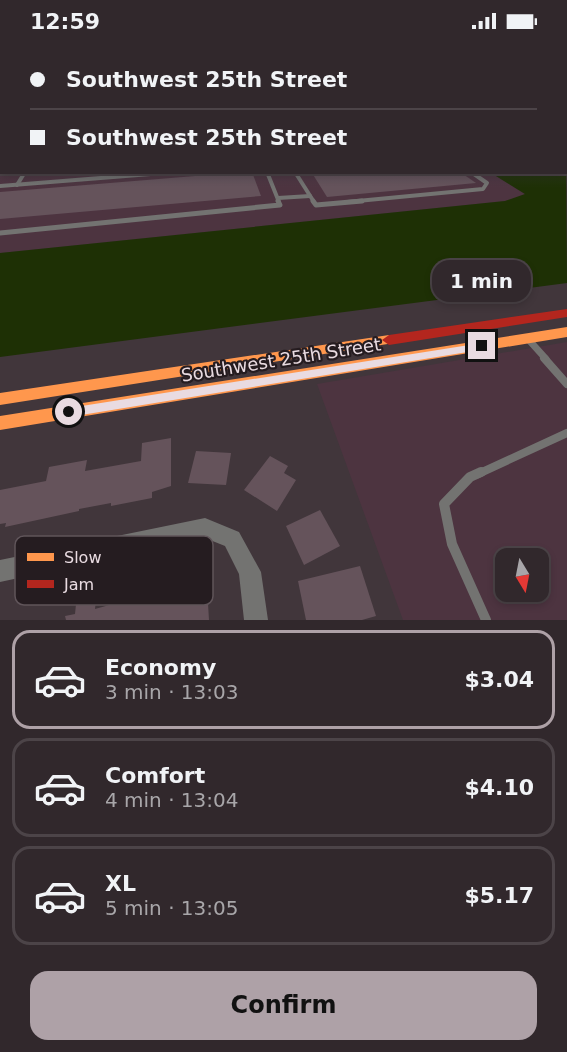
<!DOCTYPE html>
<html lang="en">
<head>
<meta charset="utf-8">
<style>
  body { margin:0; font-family:"DejaVu Sans",sans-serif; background:#393034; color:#f1f3f6; height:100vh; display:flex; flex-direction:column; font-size:22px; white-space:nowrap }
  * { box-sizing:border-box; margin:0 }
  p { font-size:20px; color:#a8a6a9 }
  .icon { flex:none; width:33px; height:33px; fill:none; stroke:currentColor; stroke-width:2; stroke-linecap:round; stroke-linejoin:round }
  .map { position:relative; height:578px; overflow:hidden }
  .details { display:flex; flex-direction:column; background:#31282c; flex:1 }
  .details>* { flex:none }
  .banner { position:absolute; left:0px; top:0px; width:567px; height:132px; box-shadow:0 3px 9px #0003,0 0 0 2px #4c4448; display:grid; align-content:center; height:132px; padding:0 30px; background:#31282c }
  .needle { width:39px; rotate:170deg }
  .buttons { position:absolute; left:495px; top:506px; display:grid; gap:12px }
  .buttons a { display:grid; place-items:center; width:54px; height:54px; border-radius:12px; background:#31282c; box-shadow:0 3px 9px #0003,0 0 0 2px #4c4448; font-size:30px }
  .end { position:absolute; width:27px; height:27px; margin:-14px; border:8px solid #e9dbe1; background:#111; box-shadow:0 0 0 3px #111 }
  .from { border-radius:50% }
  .bubble { position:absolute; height:42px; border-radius:18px; background:#31282c; box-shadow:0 3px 9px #0003,0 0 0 2px #4c4448; font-size:20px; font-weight:700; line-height:42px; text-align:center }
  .banner b { display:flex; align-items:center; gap:21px; height:57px; font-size:22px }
  .banner b+b { border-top:2px solid #4c4448 }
  .banner i { width:15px; height:15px; background:#f1f3f6 }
  ul { padding:10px 0 0; list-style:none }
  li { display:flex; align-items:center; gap:18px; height:99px; margin:0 12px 9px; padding:0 18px; border:3px solid #4c4448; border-radius:18px }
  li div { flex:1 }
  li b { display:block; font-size:22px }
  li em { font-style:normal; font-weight:700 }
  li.active { border-color:#aea1a7 }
  li>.icon { width:54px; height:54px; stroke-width:1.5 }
  .action { display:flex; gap:12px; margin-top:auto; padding:12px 30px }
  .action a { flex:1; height:69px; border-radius:18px; background:#aea1a7; color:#111; font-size:24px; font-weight:700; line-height:69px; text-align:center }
  .status { display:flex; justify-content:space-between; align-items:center; height:42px; padding:0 30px; background:#31282c; direction:ltr }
  .status svg { height:16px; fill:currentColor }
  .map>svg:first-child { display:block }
  .built { fill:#4d3440; fill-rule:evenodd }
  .water { fill:#1e3005 }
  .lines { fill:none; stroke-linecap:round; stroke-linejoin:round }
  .canal { fill:#1e3005; fill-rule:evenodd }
  .building { fill:#65535b }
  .lane-far5 { stroke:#737371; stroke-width:3 }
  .lane-far4 { stroke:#737371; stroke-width:4 }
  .lane-far3 { stroke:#737371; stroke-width:5 }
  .lane-far2 { stroke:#737371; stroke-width:7 }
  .lane-far1 { stroke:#737371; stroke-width:8 }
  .lane { stroke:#737371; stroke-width:10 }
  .street { fill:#737371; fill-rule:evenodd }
  .slow { fill:#ff974d; fill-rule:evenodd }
  .jam { fill:#b3261e; fill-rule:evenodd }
  .route { fill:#e9dbe1 }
  .labels { text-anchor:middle; stroke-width:4.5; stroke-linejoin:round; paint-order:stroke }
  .street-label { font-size:18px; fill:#e9dbe1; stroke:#251c20 }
  .key { fill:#251c20; stroke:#60555a; stroke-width:1.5 }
  .key-label { font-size:16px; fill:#e9dbe1 }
</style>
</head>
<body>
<div class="status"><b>12:59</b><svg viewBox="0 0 49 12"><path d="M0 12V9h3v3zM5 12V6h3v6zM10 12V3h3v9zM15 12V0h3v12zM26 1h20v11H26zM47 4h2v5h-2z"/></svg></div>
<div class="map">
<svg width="567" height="578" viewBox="0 0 567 578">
  <rect width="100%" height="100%" fill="#41363b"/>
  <g class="built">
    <path d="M 0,65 L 2,130 L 491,130 L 526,153 L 505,159 L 0,211 Z"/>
    <path d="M 567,300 L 567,578 L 403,578 L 317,342 ZM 506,516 L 538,516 L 538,549 L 506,549 Z"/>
  </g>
  <path class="water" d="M 566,90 L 567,241 L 0,315 L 0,211 L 505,159 L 525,152 L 491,131 L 566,130 Z"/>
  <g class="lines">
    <rect class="canal" x="566" y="85" width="1" height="4"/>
  </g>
  <g class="building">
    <path d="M 244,130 L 252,130 L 261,154 L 0,177 L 0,150 Z"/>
    <path d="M 460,130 L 476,141 L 327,155 L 312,131 Z"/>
    <path d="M 171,396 L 171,444 L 152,450 L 152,456 L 111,464 L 111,461 L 79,467 L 79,469 L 5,485 L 6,481 L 0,482 L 0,448 L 46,439 L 49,425 L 87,418 L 85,429 L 141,419 L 142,401 Z"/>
    <path d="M 196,409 L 231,411 L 226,443 L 188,441 Z"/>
    <path d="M 270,414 L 288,424 L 284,431 L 296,438 L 277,469 L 244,448 Z"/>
    <path d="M 320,468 L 340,504 L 304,523 L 286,484 Z"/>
    <path d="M 360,524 L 376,574 L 362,578 L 306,578 L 298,539 Z"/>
    <path d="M 185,539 L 185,547 L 196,544 L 196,548 L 207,545 L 209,578 L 66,578 L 65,574 L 75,572 L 76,562 L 96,558 L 95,567 L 170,546 L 170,542 Z"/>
  </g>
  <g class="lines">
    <path class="lane-far5" d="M 0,101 L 2,99"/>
    <g class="lane-far4">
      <path d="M 267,130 L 279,160"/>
      <path d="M 295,130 L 314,160"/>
      <path d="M 17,143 L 25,130"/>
      <path d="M 0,144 L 176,130"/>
      <path d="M 278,156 L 310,154"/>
      <path d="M 347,160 L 483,147 L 487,141 L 471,130"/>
    </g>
    <g class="lane-far3">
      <path d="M 313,159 L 316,163 L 362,159"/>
      <path d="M 0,191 L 280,163 L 278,159"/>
    </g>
    <path class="lane-far2" d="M 528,297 L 546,317"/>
    <g class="lane-far1">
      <path d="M 544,316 L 567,342"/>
      <path d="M 478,432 L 567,391"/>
    </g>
    <path class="lane" d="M 481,430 L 470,435 L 444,462 L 452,502 L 486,578"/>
    <g class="street">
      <path d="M 2,128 L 2,130 L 10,130 L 0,133 Z"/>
      <path d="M 205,476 L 239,490 L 261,530 L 268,578 L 244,578 L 239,532 L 225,504 L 205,496 L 0,540 L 0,518 Z"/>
    </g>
    <g class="slow">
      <path d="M 567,285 L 567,295 L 0,388 L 0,374 Z"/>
      <path d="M 389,293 L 396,298 L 394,301 L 0,363 L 0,351 Z"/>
    </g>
    <path class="jam" d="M 567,267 L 567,275 L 389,303 L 382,298 L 389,293 Z"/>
  </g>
  <linearGradient id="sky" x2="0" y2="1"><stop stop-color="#241e20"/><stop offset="0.45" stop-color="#545260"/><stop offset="1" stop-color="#545260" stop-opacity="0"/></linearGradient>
  <rect width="567" height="146" fill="url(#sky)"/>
  <path class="route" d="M 482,301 L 487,304 L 486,307 L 69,375 L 63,370 L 69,366 Z"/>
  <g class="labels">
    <g class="street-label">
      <text transform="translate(281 318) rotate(-9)" y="6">Southwest 25th Street</text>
    </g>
  </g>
  <rect x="15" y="494" width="198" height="69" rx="9" class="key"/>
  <rect x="27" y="511" width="27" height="8" fill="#ff974d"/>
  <rect x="27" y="538" width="27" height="8" fill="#b3261e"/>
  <g class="key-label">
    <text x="64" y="521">Slow</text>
    <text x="64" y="548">Jam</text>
  </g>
</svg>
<div class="buttons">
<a><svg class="needle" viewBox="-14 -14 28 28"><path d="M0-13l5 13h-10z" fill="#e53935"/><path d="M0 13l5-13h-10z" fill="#a8a6a9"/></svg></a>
</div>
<i class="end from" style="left:69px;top:370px"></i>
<i class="end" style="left:482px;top:304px"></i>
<div class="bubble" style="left:432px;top:218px;width:99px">1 min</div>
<div class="banner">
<b><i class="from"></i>Southwest 25th Street</b>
<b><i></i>Southwest 25th Street</b>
</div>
</div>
<section class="details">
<ul>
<li class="active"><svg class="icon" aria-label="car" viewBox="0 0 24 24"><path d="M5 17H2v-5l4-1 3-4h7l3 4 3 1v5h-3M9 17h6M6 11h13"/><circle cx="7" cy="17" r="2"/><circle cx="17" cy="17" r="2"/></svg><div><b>Economy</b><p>3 min · 13:03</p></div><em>$3.04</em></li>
<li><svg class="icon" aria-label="car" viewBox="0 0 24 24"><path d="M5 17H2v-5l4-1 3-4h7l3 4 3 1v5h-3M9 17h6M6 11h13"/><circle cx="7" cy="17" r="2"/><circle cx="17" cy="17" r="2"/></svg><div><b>Comfort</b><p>4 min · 13:04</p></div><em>$4.10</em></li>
<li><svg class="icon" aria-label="car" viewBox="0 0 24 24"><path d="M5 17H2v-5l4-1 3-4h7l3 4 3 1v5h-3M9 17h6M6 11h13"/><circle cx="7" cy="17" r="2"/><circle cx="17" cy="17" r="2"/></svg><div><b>XL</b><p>5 min · 13:05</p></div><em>$5.17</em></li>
</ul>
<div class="action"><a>Confirm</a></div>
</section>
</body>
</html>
